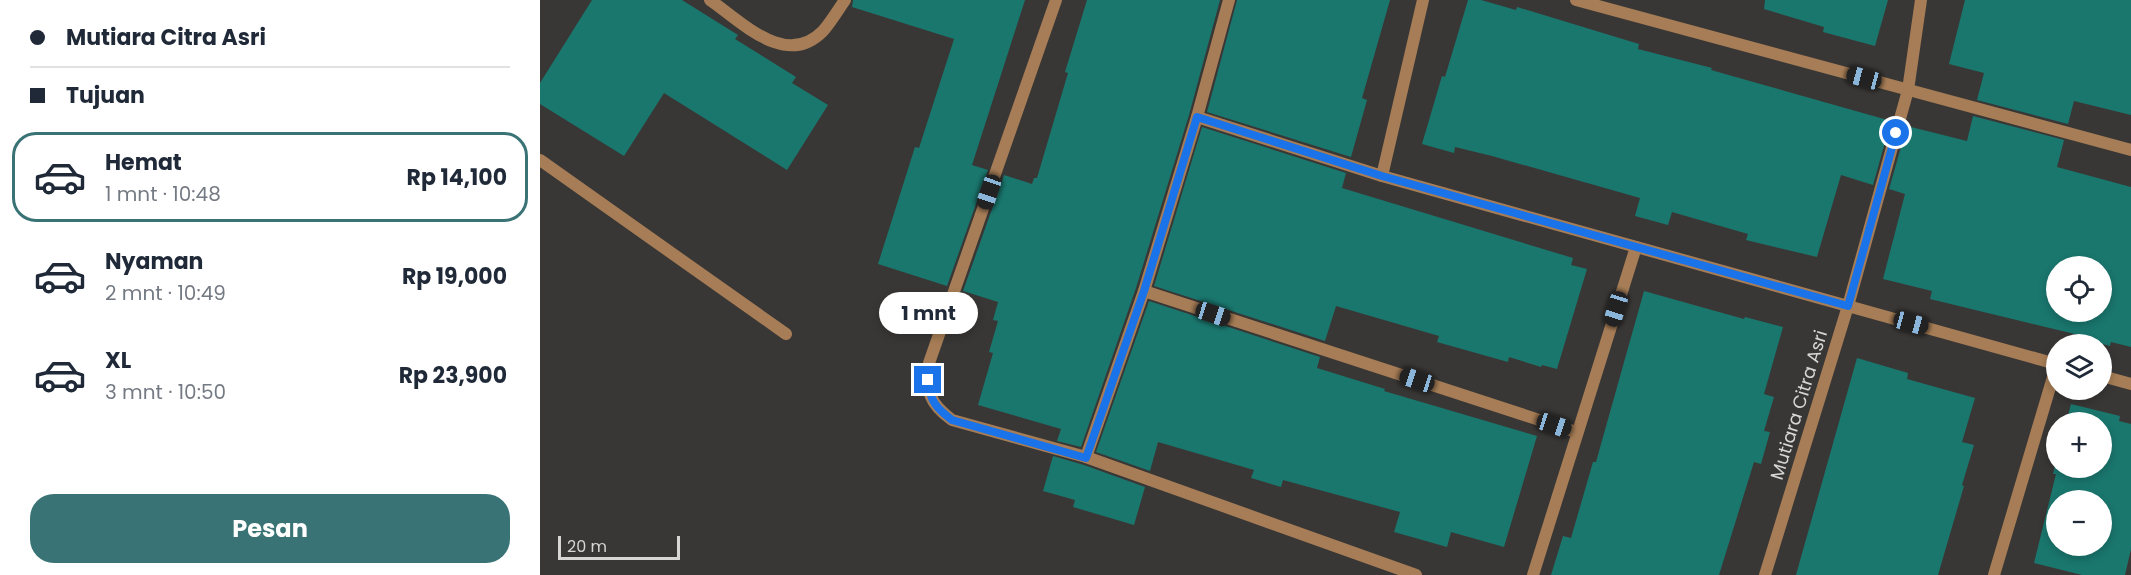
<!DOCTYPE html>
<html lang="id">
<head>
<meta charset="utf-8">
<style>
  body { margin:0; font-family:Poppins,sans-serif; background:#f6f6f7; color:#1f2937; height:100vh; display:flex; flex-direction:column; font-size:22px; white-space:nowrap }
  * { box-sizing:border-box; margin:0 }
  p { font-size:20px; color:#747a83 }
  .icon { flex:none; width:33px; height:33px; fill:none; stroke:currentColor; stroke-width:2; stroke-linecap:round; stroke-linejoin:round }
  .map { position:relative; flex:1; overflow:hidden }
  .details { display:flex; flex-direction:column; background:#fff; width:540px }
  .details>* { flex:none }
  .banner { display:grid; align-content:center; height:132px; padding:0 30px; background:#fff }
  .fabs { position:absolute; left:1506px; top:256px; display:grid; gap:12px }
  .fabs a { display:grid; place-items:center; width:66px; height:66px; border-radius:50%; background:#fff; box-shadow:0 3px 9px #0003; font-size:30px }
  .scale { position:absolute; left:18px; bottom:15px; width:122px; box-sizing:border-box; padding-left:6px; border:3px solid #d7d6d4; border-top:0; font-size:16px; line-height:21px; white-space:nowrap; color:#d7d6d4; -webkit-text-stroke:4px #393735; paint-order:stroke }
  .end { position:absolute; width:27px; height:27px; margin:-14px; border:8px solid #1a73e8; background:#fff; box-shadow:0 0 0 3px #fff }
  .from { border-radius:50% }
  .bubble { position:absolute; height:42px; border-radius:21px; background:#fff; box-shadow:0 3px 9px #0003; font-size:20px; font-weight:700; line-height:42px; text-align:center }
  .car { position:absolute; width:18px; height:36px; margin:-18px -9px; border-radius:8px; box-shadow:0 0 4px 2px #0007; background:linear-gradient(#222 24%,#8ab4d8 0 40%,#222 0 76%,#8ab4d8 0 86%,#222 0) }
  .banner b { display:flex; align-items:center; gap:21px; height:57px; font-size:22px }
  .banner b+b { border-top:2px solid #e0e1e3 }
  .banner i { width:15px; height:15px; background:#1f2937 }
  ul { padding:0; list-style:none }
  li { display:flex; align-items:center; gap:18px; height:90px; margin:0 12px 9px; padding:0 18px; border:3px solid transparent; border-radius:24px }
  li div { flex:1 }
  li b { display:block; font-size:22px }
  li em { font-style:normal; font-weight:700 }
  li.current { border-color:#397375 }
  li>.icon { width:54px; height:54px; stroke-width:1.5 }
  .button { display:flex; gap:12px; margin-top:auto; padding:12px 30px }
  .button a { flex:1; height:69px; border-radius:24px; background:#397375; color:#fff; font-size:24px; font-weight:700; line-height:69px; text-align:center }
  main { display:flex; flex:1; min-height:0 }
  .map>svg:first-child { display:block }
  .building { fill:#1a776e; fill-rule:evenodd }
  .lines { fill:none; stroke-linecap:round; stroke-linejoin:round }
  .minor { stroke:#a67d56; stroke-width:12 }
  .route { stroke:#1a73e8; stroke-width:8 }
  .labels { text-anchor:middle; stroke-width:5; stroke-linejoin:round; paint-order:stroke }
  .street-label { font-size:18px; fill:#d7d6d4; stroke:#393735 }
</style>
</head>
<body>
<main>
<section class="details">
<div class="banner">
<b><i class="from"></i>Mutiara Citra Asri</b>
<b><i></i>Tujuan</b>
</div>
<ul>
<li class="current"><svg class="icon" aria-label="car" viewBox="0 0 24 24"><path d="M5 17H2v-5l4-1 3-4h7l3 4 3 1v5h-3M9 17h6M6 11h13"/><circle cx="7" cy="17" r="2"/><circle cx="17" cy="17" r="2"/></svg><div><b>Hemat</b><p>1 mnt · 10:48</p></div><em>Rp 14,100</em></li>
<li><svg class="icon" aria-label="car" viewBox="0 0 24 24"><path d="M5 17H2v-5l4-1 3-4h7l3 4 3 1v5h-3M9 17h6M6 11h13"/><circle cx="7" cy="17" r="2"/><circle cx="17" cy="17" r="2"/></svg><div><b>Nyaman</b><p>2 mnt · 10:49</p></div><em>Rp 19,000</em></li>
<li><svg class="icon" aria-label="car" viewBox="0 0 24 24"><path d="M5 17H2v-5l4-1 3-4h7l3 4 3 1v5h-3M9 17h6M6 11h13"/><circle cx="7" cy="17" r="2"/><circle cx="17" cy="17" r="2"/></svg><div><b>XL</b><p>3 mnt · 10:50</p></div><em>Rp 23,900</em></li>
</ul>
<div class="button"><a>Pesan</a></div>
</section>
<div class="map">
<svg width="1591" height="575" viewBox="0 0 1591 575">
  <rect width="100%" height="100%" fill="#393735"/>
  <g class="building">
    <path d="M 52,0 L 142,0 L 198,35 L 195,39 L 256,77 L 252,83 L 288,105 L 247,170 L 124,93 L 84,156 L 0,104 L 0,83 Z"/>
    <path d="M 313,0 L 485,0 L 432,165 L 448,170 L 407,286 L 338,264 L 375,147 L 379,148 L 414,39 L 312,7 Z"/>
    <path d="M 547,0 L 680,0 L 649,115 L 596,288 L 541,447 L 517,441 L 521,429 L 438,405 L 453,353 L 449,352 L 458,321 L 453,320 L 458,302 L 423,291 L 464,175 L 492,184 L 494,178 L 497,178 L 528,73 L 525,72 Z"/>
    <path d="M 697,0 L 850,0 L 822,98 L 827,100 L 811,157 L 667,112 Z"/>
    <path d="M 928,0 L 941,0 L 976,10 L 977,7 L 1099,44 L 1098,49 L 1172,68 L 1171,70 L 1351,121 L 1333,185 L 1301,175 L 1277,257 L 1206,240 L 1208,234 L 1132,212 L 1128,225 L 1095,216 L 1100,198 L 952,156 L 915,147 L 914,153 L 882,144 L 902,76 L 905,77 Z"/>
    <path d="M 1225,0 L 1348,0 L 1335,46 L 1283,32 L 1284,27 L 1224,9 Z"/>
    <path d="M 1425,0 L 1591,0 L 1591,115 L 1534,101 L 1528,124 L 1437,100 L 1444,73 L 1409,64 Z"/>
    <path d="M 1433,116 L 1524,140 L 1517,167 L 1591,187 L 1591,347 L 1571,342 L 1570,346 L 1539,338 L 1539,335 L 1390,299 L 1392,291 L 1343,279 L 1365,194 L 1349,189 L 1367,126 L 1427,141 ZM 1516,267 L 1562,267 L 1562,312 L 1516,312 Z"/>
    <path d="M 662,127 L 806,173 L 802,188 L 1033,258 L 1031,265 L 1047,269 L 1017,369 L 1002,365 L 1001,367 L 969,357 L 968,362 L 897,342 L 899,336 L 796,306 L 785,341 L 614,286 Z"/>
    <path d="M 1104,291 L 1204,319 L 1205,317 L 1243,327 L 1224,394 L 1234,397 L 1224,431 L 1230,432 L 1221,464 L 1214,462 L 1179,575 L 1011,575 L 1023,536 L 1031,538 L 1053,462 L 1056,462 Z"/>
    <path d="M 609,301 L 780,357 L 777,368 L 845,389 L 844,391 L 997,436 L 964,547 L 911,532 L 907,547 L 854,532 L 860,512 L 743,480 L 741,487 L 711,478 L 714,470 L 618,442 L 610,471 L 556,452 Z"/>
    <path d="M 1317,358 L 1368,373 L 1367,379 L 1435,398 L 1422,442 L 1434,445 L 1422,485 L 1424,486 L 1398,575 L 1256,575 Z"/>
    <path d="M 1531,404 L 1580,416 L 1579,421 L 1591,424 L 1591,549 L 1585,575 L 1542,575 L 1494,563 L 1516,474 L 1513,474 L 1516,461 L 1516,468 L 1562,468 L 1562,423 L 1526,423 ZM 1516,501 L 1562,501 L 1562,546 L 1516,546 Z"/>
    <path d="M 513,456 L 544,465 L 605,487 L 594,525 L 533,507 L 535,500 L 503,491 Z"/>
  </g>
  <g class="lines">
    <g class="minor">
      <path d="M 170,0 C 202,22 246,69 283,31 C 291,22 298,10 305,0"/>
      <path d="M 516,0 L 389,363 C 386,392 389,403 412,420 L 546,457 L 876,575"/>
      <path d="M 1036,0 L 1591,150"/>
      <path d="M 657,117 L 842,176 L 1516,364"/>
      <path d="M 0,160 L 246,334"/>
      <path d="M 842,176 L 883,0"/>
      <path d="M 604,291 L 1036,432"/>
      <path d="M 1562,376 L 1591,384"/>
      <path d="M 546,457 L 604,291 L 657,117 L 689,0"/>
      <path d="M 993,575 L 1096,247"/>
      <path d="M 1225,575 L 1308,306 L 1368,90 L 1381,0"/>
      <path d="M 1454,575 L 1516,367"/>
    </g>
  </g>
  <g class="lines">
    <path class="route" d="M 388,380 C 390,401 396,408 412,420 L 546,458 L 604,291 L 657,117 L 842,176 L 1308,306 L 1356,133"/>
  </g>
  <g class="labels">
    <g class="street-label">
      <text transform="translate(1259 405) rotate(-73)" y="6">Mutiara Citra Asri</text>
    </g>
  </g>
</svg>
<div class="fabs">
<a><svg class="icon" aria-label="locate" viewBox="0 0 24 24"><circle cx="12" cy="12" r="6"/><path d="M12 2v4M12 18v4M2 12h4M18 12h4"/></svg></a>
<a><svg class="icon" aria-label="layers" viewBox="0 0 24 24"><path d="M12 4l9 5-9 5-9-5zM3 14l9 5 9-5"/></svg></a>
<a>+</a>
<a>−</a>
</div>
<div class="scale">20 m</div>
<i class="end from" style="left:1356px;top:133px"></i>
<i class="end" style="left:388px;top:380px"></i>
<div class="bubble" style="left:339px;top:292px;width:99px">1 mnt</div>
<i class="car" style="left:1324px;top:78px;rotate:285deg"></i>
<i class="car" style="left:449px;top:192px;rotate:199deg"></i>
<i class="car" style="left:1076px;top:309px;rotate:197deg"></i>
<i class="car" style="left:673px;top:314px;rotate:108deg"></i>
<i class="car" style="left:1371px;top:323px;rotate:105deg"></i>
<i class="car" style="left:877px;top:380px;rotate:288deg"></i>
<i class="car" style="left:1014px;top:425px;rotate:108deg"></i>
</div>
</main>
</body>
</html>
